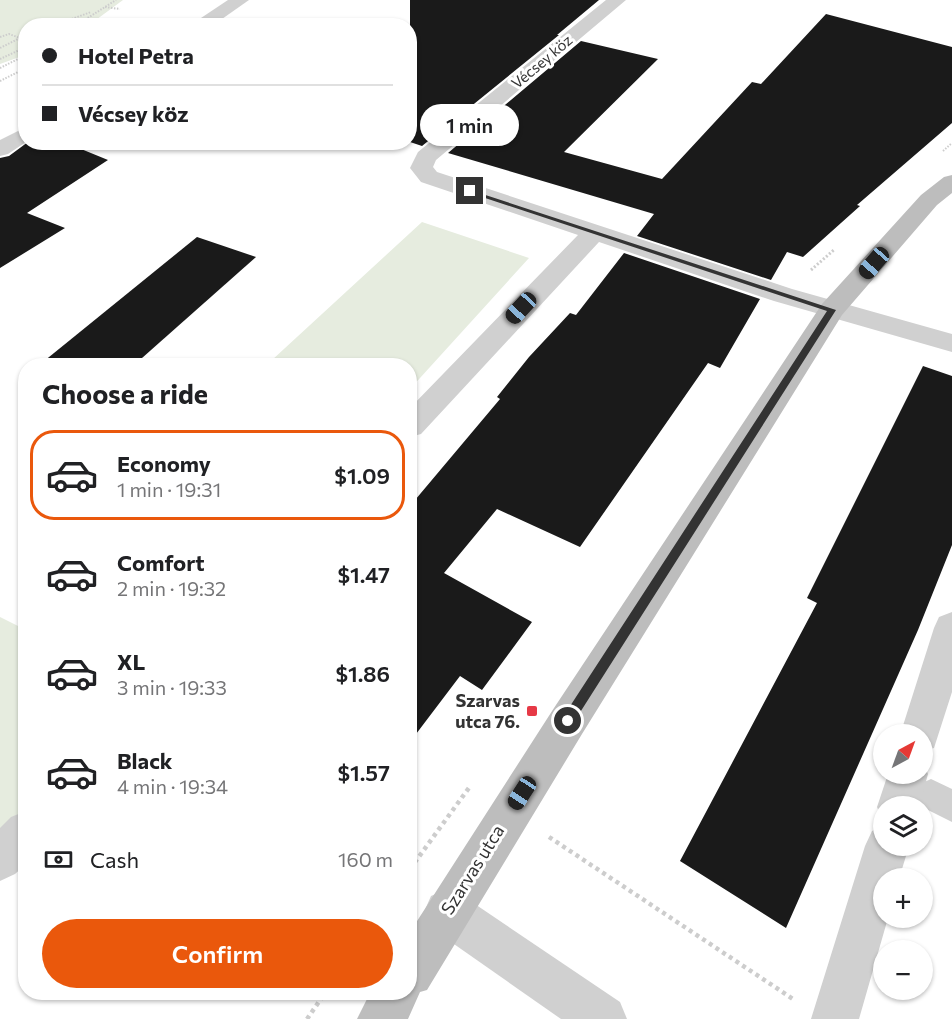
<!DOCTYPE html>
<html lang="en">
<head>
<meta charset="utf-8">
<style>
  body { margin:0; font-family:Commissioner,sans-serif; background:#f2f2f2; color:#202124; height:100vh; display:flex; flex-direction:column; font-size:22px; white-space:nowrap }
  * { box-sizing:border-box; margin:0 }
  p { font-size:20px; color:#757577 }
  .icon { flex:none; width:33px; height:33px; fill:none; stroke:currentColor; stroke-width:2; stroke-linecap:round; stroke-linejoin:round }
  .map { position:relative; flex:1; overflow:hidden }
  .details { position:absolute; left:18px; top:358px; width:399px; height:642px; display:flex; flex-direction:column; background:#fff; border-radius:24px; box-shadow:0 2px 4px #0004 }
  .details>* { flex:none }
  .guide { position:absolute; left:18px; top:18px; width:399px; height:132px; border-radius:24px; box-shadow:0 2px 4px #0004; display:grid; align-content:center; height:132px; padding:0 24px; background:#fff }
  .needle { width:39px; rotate:41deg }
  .buttons { position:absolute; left:873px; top:724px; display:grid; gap:12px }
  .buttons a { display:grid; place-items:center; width:60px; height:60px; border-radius:50%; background:#fff; box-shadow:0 2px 4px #0004; font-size:30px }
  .end { position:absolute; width:27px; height:27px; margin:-14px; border:8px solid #333; background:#fff; box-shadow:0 0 0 3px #fff }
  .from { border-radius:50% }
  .bubble { position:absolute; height:42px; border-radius:21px; background:#fff; box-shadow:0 2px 4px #0004; font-size:20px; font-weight:600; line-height:42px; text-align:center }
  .car { position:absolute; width:18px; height:36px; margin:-18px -9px; border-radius:8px; box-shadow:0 0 4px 2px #0007; background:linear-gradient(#222 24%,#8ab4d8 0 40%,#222 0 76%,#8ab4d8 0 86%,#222 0) }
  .guide b { display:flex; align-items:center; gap:21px; height:57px; font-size:22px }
  .guide b+b { border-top:2px solid #e0e0e0 }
  .guide i { width:15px; height:15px; background:#202124 }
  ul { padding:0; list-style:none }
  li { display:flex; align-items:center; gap:18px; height:90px; margin:0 12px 9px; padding:0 12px; border:3px solid transparent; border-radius:24px }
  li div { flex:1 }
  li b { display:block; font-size:22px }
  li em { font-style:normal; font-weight:600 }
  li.selected { border-color:#ea580c }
  li>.icon { width:54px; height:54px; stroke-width:1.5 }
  h2 { padding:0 24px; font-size:27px; line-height:72px }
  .pay { display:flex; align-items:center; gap:15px; height:66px; padding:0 24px; font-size:22px }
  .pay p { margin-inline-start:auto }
  .button { display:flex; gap:12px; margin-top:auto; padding:12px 24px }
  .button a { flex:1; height:69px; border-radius:36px; background:#ea580c; color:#fff; font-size:24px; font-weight:600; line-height:69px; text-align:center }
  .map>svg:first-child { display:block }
  .green { fill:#e6ecdf }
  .building { fill:#1a1a1a }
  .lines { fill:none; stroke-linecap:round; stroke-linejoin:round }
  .path-far2 { stroke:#cdcdcd; stroke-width:2; stroke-dasharray:1.5 1.5; stroke-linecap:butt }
  .path-far1 { stroke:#cdcdcd; stroke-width:3; stroke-dasharray:2 2; stroke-linecap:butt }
  .path { stroke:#cdcdcd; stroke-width:4.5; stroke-dasharray:4 4; stroke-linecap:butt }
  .lane { fill:#d0d0d0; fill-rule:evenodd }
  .street { fill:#d0d0d0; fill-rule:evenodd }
  .secondary { fill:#bdbdbd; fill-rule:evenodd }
  .route { fill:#333 }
  .poi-dot { fill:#e63946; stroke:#fff; stroke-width:2 }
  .labels { text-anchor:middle; stroke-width:6; stroke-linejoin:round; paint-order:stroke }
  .far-street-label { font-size:15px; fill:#333; stroke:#fff }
  .poi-label { font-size:18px; font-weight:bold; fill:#333; stroke:#fff; text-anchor:end }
  .street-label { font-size:18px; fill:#333; stroke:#fff }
</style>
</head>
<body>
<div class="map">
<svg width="952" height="1019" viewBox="0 0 952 1019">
  <rect width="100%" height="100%" fill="#fff"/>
  <g class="green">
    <path d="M 0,0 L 123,0 L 89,25 L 26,26 L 25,55 L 0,64 Z"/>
    <path d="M 422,222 L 529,258 L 410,389 L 410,366 L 287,366 L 272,360 Z"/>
    <path d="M 0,617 L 26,630 L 25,822 L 0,847 Z"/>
  </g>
  <g class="building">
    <path d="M 410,0 L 599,0 L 557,35 L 559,35 L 422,146 L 410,142 L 410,116 L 416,111 L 410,109 Z"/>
    <path d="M 826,14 L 952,47 L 952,123 L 857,205 L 860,206 L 803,257 L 787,252 L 771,280 L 637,236 L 654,214 L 448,153 L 581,41 L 658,59 L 564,152 L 662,179 L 752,82 L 761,84 Z"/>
    <path d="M 28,142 L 64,142 L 108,160 L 27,213 L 65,228 L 0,268 L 0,158 L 9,156 Z"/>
    <path d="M 197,237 L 256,257 L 133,366 L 38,366 Z"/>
    <path d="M 624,253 L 760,299 L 720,368 L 708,363 L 580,547 L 497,509 L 444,573 L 532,622 L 482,690 L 460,676 L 410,742 L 410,506 L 500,399 L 497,397 L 529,357 L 570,313 L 576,315 Z"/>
    <path d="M 923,366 L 952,376 L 952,545 L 918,630 L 786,928 L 680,861 L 817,603 L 807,598 Z"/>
  </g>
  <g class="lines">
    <g class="path-far2">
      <path d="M 105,7 L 120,9"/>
      <path d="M 52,26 L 91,12"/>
      <path d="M 75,26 L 116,0"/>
      <path d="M 0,37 L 9,34 L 20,38 L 0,48"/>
      <path d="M 0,59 L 26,47"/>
      <path d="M 0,68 L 26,55"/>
      <path d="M 0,81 L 26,68"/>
      <path d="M 943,151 L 952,143"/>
    </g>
    <path class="path-far1" d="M 811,270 L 835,249"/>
    <g class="path">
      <path d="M 549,837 L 793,999"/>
      <path d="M 410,869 L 471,785"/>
      <path d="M 307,1019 L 325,993"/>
    </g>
    <path class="lane" d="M 931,779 L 952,789 L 952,822 L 920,806 L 915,795 L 920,784 Z"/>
    <g class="street">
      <path d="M 228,0 L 249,0 L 212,26 L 189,26 Z"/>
      <path d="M 606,0 L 626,0 L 436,160 L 433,167 L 437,172 L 792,289 L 952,334 L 952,352 L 774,301 L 599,242 L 421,434 L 410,437 L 410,408 L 578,235 L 421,182 L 410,168 L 418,152 Z"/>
      <path d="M 26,127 L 26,142 L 8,154 L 0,156 L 0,140 Z"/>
      <path d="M 952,612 L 952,692 L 934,748 L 922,752 L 922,735 L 900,735 L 934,628 L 939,617 Z"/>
      <path d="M 922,760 L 928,774 L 919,807 L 884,807 L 883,821 L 877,807 L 888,774 L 922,774 Z"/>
      <path d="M 26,811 L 26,864 L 15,874 L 0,881 L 0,828 L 11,817 Z"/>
      <path d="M 884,826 L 884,846 L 909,846 L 899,879 L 884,879 L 884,918 L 888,918 L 859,1019 L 811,1019 L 865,846 L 872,831 Z"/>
      <path d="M 447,889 L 463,896 L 620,1002 L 627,1019 L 561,1019 L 431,928 L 424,912 L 431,896 Z"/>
    </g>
    <path class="secondary" d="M 952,175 L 952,193 L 937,205 L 842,315 L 582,734 L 427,990 L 420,992 L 408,1019 L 357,1019 L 370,993 L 410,993 L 410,932 L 554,708 L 822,304 L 921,195 L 944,177 Z"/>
  </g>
  <path class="route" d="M 467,189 L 836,310 L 572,725 L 568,726 L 562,721 L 563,717 L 827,311 L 467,192 Z"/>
  <rect class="poi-dot" x="526" y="705" width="12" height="12" rx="3"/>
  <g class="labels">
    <g class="far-street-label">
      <text transform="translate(542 62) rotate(-40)" y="5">Vécsey köz</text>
    </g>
    <g class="poi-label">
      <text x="520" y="707">Szarvas<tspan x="520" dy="21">utca 76.</tspan></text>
    </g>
    <g class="street-label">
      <text transform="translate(473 870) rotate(-58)" y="6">Szarvas utca</text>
    </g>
  </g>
</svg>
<div class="buttons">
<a><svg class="needle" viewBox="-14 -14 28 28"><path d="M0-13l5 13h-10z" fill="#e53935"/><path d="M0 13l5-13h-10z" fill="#757577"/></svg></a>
<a><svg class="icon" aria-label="layers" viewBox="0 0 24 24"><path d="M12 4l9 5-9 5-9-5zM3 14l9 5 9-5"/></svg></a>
<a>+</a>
<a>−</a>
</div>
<i class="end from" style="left:568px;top:721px"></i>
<i class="end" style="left:470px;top:191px"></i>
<div class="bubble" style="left:420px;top:104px;width:99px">1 min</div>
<i class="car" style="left:874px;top:263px;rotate:221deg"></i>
<i class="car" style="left:521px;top:308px;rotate:223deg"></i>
<i class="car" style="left:522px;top:793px;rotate:213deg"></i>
<div class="guide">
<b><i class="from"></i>Hotel Petra</b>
<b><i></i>Vécsey köz</b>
</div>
<section class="details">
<h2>Choose a ride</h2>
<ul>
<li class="selected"><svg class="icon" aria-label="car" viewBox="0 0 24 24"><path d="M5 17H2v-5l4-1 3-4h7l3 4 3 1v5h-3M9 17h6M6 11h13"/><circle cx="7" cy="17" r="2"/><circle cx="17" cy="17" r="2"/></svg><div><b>Economy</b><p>1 min · 19:31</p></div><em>$1.09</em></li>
<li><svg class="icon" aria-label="car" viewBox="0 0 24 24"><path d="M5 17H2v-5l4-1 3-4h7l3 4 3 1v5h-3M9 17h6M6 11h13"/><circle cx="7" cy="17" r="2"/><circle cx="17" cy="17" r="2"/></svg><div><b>Comfort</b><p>2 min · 19:32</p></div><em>$1.47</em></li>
<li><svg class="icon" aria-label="car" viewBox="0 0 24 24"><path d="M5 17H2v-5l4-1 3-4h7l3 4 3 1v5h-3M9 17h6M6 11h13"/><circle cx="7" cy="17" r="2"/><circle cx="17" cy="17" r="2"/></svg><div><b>XL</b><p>3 min · 19:33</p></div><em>$1.86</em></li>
<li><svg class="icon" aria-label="car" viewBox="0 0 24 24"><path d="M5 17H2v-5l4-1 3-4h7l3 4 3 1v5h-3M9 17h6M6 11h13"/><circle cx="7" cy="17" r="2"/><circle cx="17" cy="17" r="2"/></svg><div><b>Black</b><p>4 min · 19:34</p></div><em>$1.57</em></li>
</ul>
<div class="pay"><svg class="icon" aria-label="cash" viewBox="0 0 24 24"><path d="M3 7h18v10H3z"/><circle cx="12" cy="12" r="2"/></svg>Cash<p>160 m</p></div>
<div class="button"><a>Confirm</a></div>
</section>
</div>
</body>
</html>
